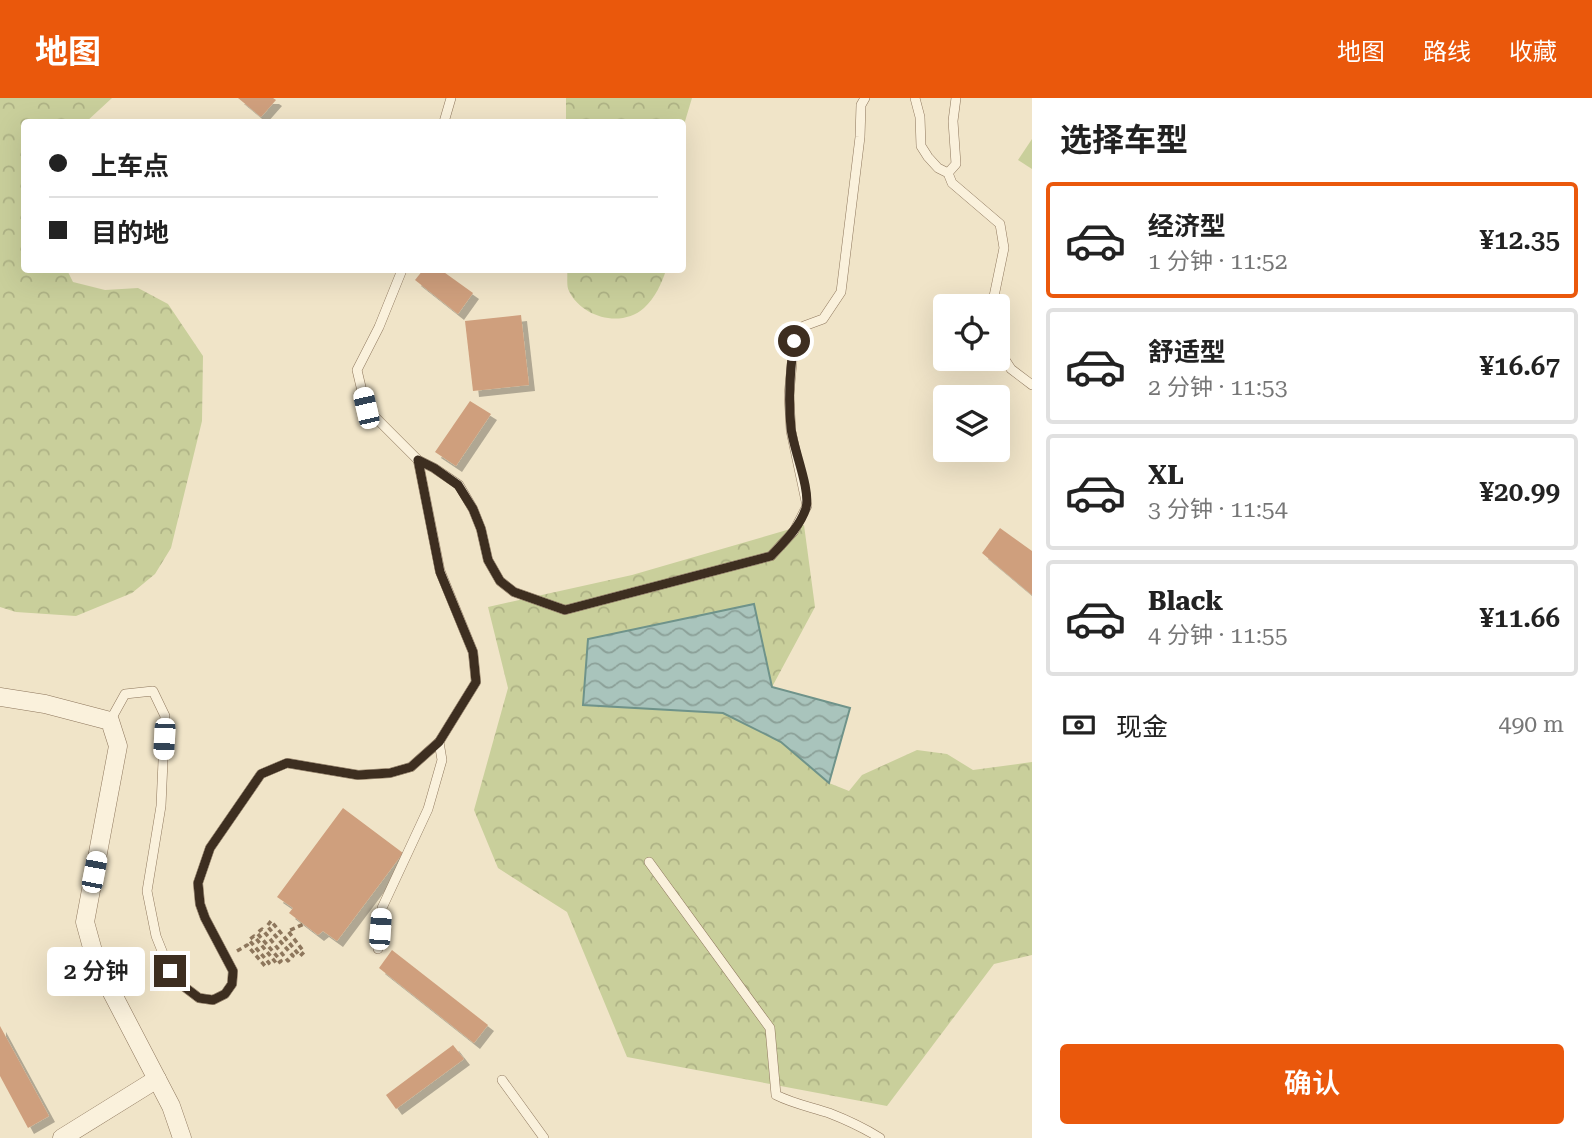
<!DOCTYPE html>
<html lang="zh">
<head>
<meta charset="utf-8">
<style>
  body { margin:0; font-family:"Roboto Serif","Noto Sans SC",serif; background:#f6f6f6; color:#222; height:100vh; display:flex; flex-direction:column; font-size:26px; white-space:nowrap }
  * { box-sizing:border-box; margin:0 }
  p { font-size:23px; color:#767676 }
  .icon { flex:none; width:38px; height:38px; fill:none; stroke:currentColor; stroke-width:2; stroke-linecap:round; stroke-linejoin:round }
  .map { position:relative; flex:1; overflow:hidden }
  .drawer { display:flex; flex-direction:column; background:#fff; width:560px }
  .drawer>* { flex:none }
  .top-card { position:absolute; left:21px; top:21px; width:665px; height:154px; border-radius:7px; box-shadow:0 7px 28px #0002; display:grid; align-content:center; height:154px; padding:0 28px; background:#fff }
  .fabs { position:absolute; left:933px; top:196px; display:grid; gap:14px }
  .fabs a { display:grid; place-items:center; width:77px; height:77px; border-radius:7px; background:#fff; box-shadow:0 7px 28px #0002; font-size:35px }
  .end { position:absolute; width:32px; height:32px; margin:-16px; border:9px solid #3d2e20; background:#fff; box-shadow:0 0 0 4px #fff }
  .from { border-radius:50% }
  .bubble { position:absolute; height:49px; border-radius:7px; background:#fff; box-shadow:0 7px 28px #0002; font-size:23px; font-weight:600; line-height:49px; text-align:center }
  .car { position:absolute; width:21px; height:42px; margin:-21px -10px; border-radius:9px; box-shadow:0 0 5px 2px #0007; background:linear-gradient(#fff 24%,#345 0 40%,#fff 0 76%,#345 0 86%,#fff 0) }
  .top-card b { display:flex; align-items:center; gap:24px; height:66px; font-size:26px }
  .top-card b+b { border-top:2px solid #e0e0e0 }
  .top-card i { width:18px; height:18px; background:#222 }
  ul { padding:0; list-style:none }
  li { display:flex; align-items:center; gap:21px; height:116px; margin:0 14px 10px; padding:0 14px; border:4px solid #e0e0e0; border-radius:7px }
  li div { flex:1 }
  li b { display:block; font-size:26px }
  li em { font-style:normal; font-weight:600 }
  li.active { border-color:#ea580c }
  li>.icon { width:63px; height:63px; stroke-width:1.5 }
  h2 { padding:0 28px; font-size:32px; line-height:84px }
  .pay { display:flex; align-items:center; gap:18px; height:77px; padding:0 28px; font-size:26px }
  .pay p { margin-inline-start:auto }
  .primary-button { display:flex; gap:14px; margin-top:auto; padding:14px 28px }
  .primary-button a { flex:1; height:80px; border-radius:7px; background:#ea580c; color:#fff; font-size:28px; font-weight:600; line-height:80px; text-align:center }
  header { display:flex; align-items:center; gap:42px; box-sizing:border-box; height:98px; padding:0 35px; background:#ea580c; color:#fff }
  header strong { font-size:33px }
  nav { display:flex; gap:38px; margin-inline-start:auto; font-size:24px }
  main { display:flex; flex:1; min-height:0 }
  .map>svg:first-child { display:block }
  .forest { fill:url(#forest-crowns) }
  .water { fill:url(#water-waves); stroke:#6f938a; stroke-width:2 }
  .building { fill:#cf9f7d; filter:url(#shadow) }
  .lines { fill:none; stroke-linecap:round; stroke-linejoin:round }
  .lane-casing { stroke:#8d765c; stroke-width:10 }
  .street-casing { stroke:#8d765c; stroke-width:19 }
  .path { stroke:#8d765c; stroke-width:3.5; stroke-dasharray:5 3.5; stroke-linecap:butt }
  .lane { stroke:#faf1dc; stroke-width:9 }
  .street { stroke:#faf1dc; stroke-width:18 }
  .route { stroke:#3d2e20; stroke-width:9 }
</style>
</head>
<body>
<header>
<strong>地图</strong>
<nav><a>地图</a><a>路线</a><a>收藏</a></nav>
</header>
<main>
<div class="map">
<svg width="1032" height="1040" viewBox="0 0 1032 1040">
  <defs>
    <pattern id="forest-crowns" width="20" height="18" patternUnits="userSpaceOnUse" patternTransform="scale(1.75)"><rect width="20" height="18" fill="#c9cf9b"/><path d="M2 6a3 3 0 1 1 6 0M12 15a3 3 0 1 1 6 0" fill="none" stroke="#aeb285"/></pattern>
    <pattern id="water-waves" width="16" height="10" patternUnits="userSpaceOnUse" patternTransform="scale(1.75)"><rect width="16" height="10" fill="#a9c4bc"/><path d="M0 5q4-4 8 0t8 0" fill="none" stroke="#8ba098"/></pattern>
    <filter id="shadow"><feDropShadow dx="6" dy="6" stdDeviation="0" flood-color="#0004"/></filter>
  </defs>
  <rect width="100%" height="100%" fill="#f0e4c8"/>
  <g class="forest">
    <path d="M 0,0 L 112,0 L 86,24 L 24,24 L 24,172 L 67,172 L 73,184 L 105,192 L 138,190 L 168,206 L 203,258 L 202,323 L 171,450 L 155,476 L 132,495 L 76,518 L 16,514 L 0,509 Z"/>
    <path d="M 566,0 L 692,0 L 683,30 L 682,24 L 566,24 Z"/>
    <path d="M 1032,41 L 1032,71 L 1018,62 Z"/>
    <path d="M 567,172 L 666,172 C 662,185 655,200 644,210 C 622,230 582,220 569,193 C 566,188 568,178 567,172 Z"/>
    <path d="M 804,427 L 815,509 L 772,589 L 754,507 L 583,607 L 723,615 L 781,644 L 829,685 L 849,693 L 862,677 L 917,652 L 947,656 L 973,672 L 1032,664 L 1032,857 L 994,866 L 887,1008 L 627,959 L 567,814 L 498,770 L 474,712 L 508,590 L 488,509 L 632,477 Z"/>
  </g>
  <path class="water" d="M 754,506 L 772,589 L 850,610 L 829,685 L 781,644 L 723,615 L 583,607 L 588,541 Z"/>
  <g class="building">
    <path d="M 238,0 L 273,0 L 276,2 L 261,19 Z"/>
    <path d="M 423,172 L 441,172 L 473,195 L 458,216 L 415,182 Z"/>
    <path d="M 521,217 L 529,287 L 473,293 L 465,223 Z"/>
    <path d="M 470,303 L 491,316 L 456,368 L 435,354 Z"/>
    <path d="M 1000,430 L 1032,453 L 1032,497 L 982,455 Z"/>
    <path d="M 343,710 L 403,755 L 337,843 L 323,833 L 318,837 L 289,815 L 293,810 L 277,799 Z"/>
    <path d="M 392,852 L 488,927 L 474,945 L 379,870 Z"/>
    <path d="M 0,928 L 49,1018 L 28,1030 L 0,978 Z"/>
    <path d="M 453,947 L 464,961 L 396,1011 L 386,997 Z"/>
  </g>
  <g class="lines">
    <defs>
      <g id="lane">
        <path d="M 915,0 L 920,19 L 921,48 L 928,59 L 938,70 L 948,75 L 952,85 L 1000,126 L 1004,150 L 992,208"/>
        <path d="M 444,24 L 451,0"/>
        <path d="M 948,75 L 956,66 L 953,23 L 956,0"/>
        <path d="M 998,251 L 1011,271 L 1032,287"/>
        <path d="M 418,362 L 434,370 L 459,387 L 473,411 L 481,431 L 488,462 L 500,483 L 514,494 L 565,512 L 771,458 L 794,433 L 807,408 L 791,333 L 789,297 L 794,243 L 804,228 L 823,221 L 841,194 L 860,39 L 861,7 L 865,0"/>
        <path d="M 110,623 L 125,596 L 153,593 L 165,618 L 161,708 L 147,793 L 156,838 L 170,873 L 178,884 L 199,900 L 213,902 L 225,896 L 232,886 L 233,873 L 205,820 L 200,806 L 198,785 L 210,750 L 261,676 L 287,665 L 358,677 L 390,675 L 411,669 L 439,644 L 476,584 L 473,554 L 440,473 L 418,362 L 366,310 L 357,272 L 379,229 L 402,172"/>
        <path d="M 649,764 L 770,930 L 776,997 C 794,1006 811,1009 829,1015 C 847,1022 864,1030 880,1040"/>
        <path d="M 378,851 L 382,810 L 428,711 L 442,662 L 439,644"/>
        <path d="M 502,982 L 544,1040"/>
      </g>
      <g id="street">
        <path d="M 0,599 L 45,606 L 110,623 L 118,648 L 85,824 L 96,864 L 171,1008 L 182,1040"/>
        <path d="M 62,1040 L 157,981"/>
      </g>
    </defs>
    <use href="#lane" class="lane-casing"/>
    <use href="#street" class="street-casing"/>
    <path class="path" d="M 237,853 L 247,847 L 265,868 L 269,865 L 249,842 L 254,838 L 277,866 L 281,863 L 257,835 L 262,831 L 288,863 L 293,858 L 267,828 L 271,823 L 300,858 L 304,854 L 288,833 L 304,826"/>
    <use href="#lane" class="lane"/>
    <use href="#street" class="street"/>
  </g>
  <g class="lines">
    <path class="route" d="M 170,873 L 178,884 L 199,900 L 213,902 L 225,896 L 232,886 L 233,873 L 205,820 L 200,806 L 198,785 L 210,750 L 261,676 L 287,665 L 358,677 L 390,675 L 411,669 L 439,644 L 476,584 L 473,554 L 440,474 L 418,362 L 434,370 L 458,387 L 473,411 L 481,431 L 488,462 L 500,483 L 514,494 L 565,512 L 771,458 C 784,444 800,429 806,410 C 811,392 793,350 791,330 C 788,301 790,272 794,243"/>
  </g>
</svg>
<div class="fabs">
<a><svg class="icon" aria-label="locate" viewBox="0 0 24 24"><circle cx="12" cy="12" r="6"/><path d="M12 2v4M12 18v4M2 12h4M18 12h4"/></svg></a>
<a><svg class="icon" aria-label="layers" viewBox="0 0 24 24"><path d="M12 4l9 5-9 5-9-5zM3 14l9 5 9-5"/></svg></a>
</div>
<i class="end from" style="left:794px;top:243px"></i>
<i class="end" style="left:170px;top:873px"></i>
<div class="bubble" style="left:47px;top:849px;width:98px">2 分钟</div>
<i class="car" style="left:366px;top:310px;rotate:347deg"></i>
<i class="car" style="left:164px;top:641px;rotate:183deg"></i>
<i class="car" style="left:94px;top:774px;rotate:11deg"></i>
<i class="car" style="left:380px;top:831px;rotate:4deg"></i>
<div class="top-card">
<b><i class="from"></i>上车点</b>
<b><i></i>目的地</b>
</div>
</div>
<section class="drawer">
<h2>选择车型</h2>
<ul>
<li class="active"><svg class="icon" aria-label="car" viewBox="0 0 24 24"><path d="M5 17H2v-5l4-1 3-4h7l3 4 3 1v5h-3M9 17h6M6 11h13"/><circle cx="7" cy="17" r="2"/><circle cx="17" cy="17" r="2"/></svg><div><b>经济型</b><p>1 分钟 · 11:52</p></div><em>¥12.35</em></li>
<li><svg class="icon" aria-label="car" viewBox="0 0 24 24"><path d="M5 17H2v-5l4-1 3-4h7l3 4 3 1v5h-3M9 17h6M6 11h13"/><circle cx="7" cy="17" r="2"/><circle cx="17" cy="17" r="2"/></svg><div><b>舒适型</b><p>2 分钟 · 11:53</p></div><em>¥16.67</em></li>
<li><svg class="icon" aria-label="car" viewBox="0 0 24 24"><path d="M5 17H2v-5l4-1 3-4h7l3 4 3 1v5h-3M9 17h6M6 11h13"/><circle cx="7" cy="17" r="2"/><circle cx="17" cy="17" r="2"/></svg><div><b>XL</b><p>3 分钟 · 11:54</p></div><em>¥20.99</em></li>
<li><svg class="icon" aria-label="car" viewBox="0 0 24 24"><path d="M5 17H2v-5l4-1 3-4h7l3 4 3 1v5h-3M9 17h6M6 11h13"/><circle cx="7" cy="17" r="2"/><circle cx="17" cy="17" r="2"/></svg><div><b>Black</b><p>4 分钟 · 11:55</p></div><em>¥11.66</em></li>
</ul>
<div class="pay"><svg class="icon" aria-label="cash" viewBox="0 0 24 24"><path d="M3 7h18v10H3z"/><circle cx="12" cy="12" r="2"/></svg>现金<p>490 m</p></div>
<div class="primary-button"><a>确认</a></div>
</section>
</main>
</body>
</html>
